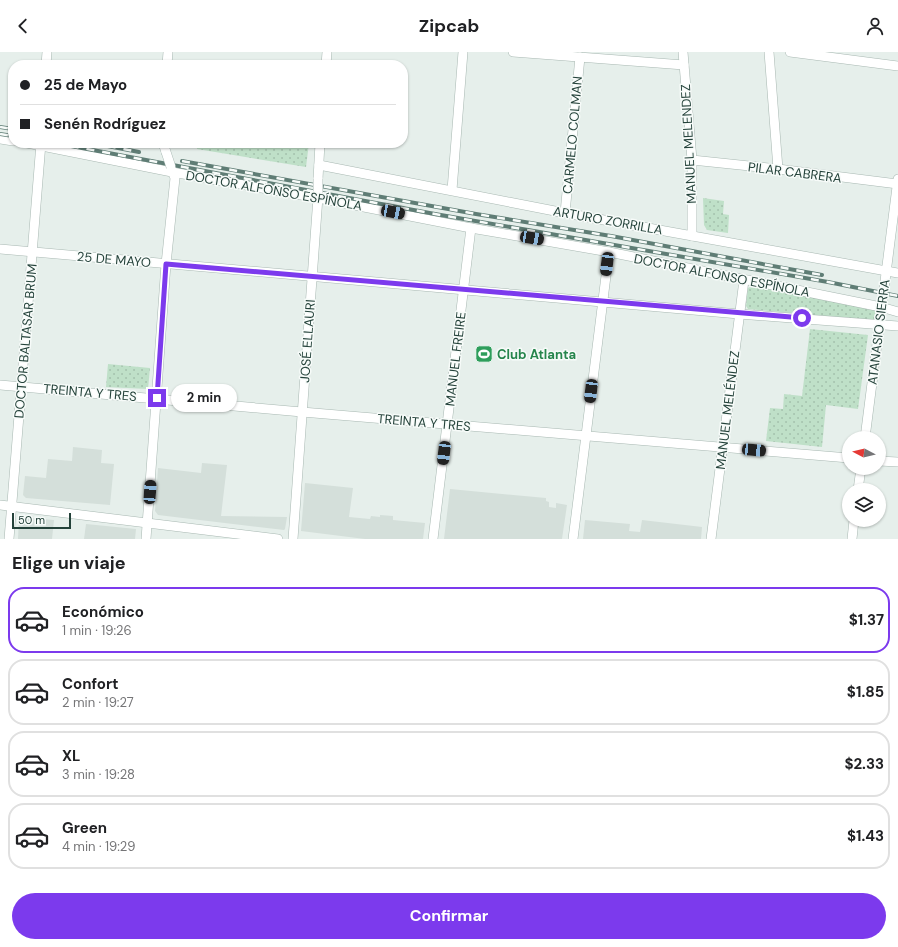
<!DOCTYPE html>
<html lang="es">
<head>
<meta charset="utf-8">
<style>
  body { margin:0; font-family:"DM Sans",sans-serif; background:#f2f2f2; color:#202124; height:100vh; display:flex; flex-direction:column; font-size:15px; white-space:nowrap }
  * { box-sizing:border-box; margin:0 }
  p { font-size:13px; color:#757577 }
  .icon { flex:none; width:22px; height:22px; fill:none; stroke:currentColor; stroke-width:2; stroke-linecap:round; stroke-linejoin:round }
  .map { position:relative; height:487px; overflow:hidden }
  .details { display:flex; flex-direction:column; background:#fff; flex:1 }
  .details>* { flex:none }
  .guide { position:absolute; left:8px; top:8px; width:400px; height:88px; border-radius:16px; box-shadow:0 1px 3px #0004; display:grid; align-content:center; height:88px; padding:0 12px; background:#fff }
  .needle { width:26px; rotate:277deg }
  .controls { position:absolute; left:842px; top:379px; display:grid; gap:8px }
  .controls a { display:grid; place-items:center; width:44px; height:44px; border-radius:50%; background:#fff; box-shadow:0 1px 3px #0004; font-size:20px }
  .scale { position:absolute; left:12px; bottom:10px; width:59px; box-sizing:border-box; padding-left:4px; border:2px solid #24423a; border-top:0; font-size:11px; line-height:14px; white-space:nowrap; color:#24423a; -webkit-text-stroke:3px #f7fbf9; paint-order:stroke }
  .end { position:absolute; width:18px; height:18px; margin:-9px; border:5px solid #7c3aed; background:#fff; box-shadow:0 0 0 2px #fff }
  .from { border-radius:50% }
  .bubble { position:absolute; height:28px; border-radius:14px; background:#fff; box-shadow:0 1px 3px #0004; font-size:13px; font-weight:700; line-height:28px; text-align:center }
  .car { position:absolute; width:12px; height:24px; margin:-12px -6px; border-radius:5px; box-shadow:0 0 3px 1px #0007; background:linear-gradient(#222 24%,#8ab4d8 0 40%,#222 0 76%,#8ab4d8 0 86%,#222 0) }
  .guide b { display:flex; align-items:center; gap:14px; height:38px; font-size:15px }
  .guide b+b { border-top:1px solid #e0e0e0 }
  .guide i { width:10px; height:10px; background:#202124 }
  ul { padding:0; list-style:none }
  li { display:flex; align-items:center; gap:12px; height:66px; margin:0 8px 6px; padding:0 4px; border:2px solid #e0e0e0; border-radius:16px }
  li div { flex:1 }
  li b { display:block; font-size:15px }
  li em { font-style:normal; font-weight:700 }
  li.selected { border-color:#7c3aed }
  li>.icon { width:36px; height:36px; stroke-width:1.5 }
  h2 { padding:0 12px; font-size:18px; line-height:48px }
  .button { display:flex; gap:8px; margin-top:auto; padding:8px 12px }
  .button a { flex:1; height:46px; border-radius:24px; background:#7c3aed; color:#fff; font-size:16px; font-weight:700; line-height:46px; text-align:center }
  header { display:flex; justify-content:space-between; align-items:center; height:52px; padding:0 12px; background:#fff; font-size:18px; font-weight:700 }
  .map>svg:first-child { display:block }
  .built { fill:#d4dfda }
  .green { fill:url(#green-dots) }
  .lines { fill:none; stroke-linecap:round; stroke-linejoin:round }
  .minor-casing { stroke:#a8b8b2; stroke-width:10 }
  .minor { stroke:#fff; stroke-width:9 }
  .rail-casing { stroke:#5f7d75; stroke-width:4 }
  .rail { stroke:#f7fbf9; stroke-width:2.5; stroke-dasharray:8; stroke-linecap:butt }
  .minor-bridge-casing { stroke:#a8b8b2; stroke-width:10; stroke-linecap:butt }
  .minor-bridge { stroke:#fff; stroke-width:9 }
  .route { stroke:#7c3aed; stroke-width:5 }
  .labels { text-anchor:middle; stroke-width:3; stroke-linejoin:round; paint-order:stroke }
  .street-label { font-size:13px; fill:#24423a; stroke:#f7fbf9 }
  .leisure-label { font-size:13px; font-weight:bold; fill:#27864d; stroke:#f7fbf9; text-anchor:start }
</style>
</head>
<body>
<header><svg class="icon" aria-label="back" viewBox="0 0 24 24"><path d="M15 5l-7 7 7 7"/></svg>Zipcab<svg class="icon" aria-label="person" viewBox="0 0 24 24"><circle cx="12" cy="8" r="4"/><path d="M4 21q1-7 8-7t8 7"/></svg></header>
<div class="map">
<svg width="898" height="487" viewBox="0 0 898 487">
  <defs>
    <pattern id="green-dots" width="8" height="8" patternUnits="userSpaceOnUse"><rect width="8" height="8" fill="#bfe0c8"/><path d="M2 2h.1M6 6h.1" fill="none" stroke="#a4c1ad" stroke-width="1.8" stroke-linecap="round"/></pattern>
  </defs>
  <rect width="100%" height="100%" fill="#e6efeb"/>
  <g class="built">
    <path d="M 73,395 L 102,398 L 101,411 L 114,412 L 110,453 L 26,446 L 23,443 L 25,424 L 46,426 L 48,407 L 72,409 Z"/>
    <path d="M 202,411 L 227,413 L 221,464 L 287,465 L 285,477 L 284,478 L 158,463 L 155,459 L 158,416 L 201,421 Z"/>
    <path d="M 305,431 L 353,436 L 349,465 L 370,467 L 371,464 L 380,465 L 380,463 L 393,464 L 393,468 L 425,471 L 423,487 L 365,487 L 301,479 Z"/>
    <path d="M 450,437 L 546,446 L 546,449 L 549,450 L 549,455 L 556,456 L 556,451 L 567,453 L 562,487 L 444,487 Z"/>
    <path d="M 19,465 L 54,468 L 52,487 L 18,487 Z"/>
    <path d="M 585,468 L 630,472 L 629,479 L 640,480 L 642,468 L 702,475 L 701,487 L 583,487 Z"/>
    <path d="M 86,472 L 136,477 L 135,487 L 84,487 Z"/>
  </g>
  <g class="green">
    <path d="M 197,91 L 309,91 L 306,115 L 197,97 Z"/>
    <path d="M 703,146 L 724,149 L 723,162 L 729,163 L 728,181 L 707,178 L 704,173 Z"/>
    <path d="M 752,234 L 874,257 L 876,259 L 875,267 L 873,269 L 748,257 L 746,254 L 748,236 Z"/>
    <path d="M 810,277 L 868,283 L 858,357 L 826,353 L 822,395 L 766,389 L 770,356 L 783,357 L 784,342 L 802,344 Z"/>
    <path d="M 108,312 L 150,316 L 148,337 L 106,335 Z"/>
  </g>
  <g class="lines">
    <defs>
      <g id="minor">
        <path d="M 513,0 L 684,13"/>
        <path d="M 683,0 L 692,108 L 692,184"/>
        <path d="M 769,0 L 778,117"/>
        <path d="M 790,0 L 898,14"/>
        <path d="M 46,13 L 47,0"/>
        <path d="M 167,13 L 168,0"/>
        <path d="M 326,13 L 327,0"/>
        <path d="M 0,87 L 13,89"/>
        <path d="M 27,91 L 172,120 L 318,146 L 471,176 L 609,200 L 881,255 L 898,260"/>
        <path d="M 163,91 L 166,100"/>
        <path d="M 692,108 L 778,117 L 898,132"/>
        <path d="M 319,113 L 565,161 L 898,221"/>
        <path d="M 318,127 L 320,91"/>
        <path d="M 452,138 L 463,0"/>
        <path d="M 565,161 L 580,5"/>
        <path d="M 0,197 L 739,262 L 898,274"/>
        <path d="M 0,333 L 302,360 L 849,406"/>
        <path d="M 865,386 L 898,127"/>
        <path d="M 879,409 L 898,410"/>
        <path d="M 858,438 L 861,416"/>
        <path d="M 0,453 L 278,487"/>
        <path d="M 9,487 L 41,91"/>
        <path d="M 146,487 L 166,212 L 175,126 L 171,116"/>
        <path d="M 293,487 L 318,145"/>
        <path d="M 433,487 L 471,176"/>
        <path d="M 573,487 L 609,200"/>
        <path d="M 711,487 L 744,228"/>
        <path d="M 852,487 L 854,468"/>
      </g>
    </defs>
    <use href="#minor" class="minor-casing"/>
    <use href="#minor" class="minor"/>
    <defs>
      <g id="rail">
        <path d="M 0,75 L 13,77"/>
        <path d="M 0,82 L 13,84"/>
        <path d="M 55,91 L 435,162 L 828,230 L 898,244"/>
        <path d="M 92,91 L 139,100"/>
        <path d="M 182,109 L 476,162 L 611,184 L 822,223"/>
      </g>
    </defs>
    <use href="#rail" class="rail-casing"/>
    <use href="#rail" class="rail"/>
    <defs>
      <g id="minor-bridge">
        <path d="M 166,100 L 171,115"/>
        <path d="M 318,145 L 318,127"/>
      </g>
    </defs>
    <use href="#minor-bridge" class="minor-bridge-casing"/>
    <use href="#minor-bridge" class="minor-bridge"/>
  </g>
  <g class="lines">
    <path class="route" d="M 157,346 L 166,212 L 802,266"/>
  </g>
  <defs>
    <symbol id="stadium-square" viewBox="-11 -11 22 22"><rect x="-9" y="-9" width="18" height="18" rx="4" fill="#2e9e5b" stroke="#f7fbf9"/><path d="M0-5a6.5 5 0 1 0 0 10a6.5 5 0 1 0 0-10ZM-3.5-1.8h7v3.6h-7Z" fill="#fff"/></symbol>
  </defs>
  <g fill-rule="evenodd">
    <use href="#stadium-square" x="474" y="292" width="20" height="20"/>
  </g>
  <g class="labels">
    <g class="street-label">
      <text transform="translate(572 83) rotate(-85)" y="5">CARMELO COLMAN</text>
      <text transform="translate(688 92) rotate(-93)" y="5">MANUEL MELENDEZ</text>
      <text transform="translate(795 120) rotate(7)" y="5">PILAR CABRERA</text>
      <text transform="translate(274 138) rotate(10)" y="5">DOCTOR ALFONSO ESPÍNOLA</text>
      <text transform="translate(608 168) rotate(10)" y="5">ARTURO ZORRILLA</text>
      <text transform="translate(114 207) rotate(5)" y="5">25 DE MAYO</text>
      <text transform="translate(722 223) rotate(11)" y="5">DOCTOR ALFONSO ESPÍNOLA</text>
      <text transform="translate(878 280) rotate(-83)" y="5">ATANASIO SIERRA</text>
      <text transform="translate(25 289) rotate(-85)" y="5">DOCTOR BALTASAR BRUM</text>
      <text transform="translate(307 289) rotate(-86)" y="5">JOSÉ ELLAURI</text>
      <text transform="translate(455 307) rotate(-83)" y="5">MANUEL FREIRE</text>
      <text transform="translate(90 340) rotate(5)" y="5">TREINTA Y TRES</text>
      <text transform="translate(727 358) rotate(-83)" y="5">MANUEL MELÉNDEZ</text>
      <text transform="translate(424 370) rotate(5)" y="5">TREINTA Y TRES</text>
    </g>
    <g class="leisure-label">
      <text x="497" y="307">Club Atlanta</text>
    </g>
  </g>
</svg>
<div class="controls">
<a><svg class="needle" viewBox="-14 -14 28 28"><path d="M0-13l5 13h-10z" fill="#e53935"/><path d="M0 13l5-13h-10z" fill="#757577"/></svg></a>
<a><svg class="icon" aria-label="layers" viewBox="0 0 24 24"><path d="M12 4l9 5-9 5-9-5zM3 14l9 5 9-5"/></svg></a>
</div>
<div class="scale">50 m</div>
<i class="end from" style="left:802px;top:266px"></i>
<i class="end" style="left:157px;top:346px"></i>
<div class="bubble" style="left:171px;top:332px;width:66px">2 min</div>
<i class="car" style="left:393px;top:160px;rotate:101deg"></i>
<i class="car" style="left:532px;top:186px;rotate:100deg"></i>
<i class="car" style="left:607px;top:212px;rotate:187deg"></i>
<i class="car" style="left:591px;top:339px;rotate:187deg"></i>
<i class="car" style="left:754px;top:398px;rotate:95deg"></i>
<i class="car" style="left:444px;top:401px;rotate:187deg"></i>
<i class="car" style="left:150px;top:440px;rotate:4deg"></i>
<div class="guide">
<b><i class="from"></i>25 de Mayo</b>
<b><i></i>Senén Rodríguez</b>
</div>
</div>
<section class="details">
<h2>Elige un viaje</h2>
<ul>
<li class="selected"><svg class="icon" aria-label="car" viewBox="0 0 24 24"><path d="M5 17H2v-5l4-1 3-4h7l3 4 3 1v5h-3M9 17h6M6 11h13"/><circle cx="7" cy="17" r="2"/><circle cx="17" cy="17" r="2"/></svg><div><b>Económico</b><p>1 min · 19:26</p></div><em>$1.37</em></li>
<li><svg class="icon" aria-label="car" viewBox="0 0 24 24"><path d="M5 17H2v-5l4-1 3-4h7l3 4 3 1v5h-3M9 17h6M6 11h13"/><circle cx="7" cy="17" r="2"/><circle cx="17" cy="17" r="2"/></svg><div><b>Confort</b><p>2 min · 19:27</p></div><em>$1.85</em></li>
<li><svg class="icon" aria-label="car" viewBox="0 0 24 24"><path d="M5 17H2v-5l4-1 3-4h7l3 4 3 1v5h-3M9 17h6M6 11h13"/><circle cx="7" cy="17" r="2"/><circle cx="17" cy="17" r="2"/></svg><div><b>XL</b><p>3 min · 19:28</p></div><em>$2.33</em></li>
<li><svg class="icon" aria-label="car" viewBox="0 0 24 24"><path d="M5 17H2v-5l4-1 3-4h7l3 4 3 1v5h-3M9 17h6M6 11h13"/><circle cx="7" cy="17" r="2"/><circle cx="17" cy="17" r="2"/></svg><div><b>Green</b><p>4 min · 19:29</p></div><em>$1.43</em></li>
</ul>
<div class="button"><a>Confirmar</a></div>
</section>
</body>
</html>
